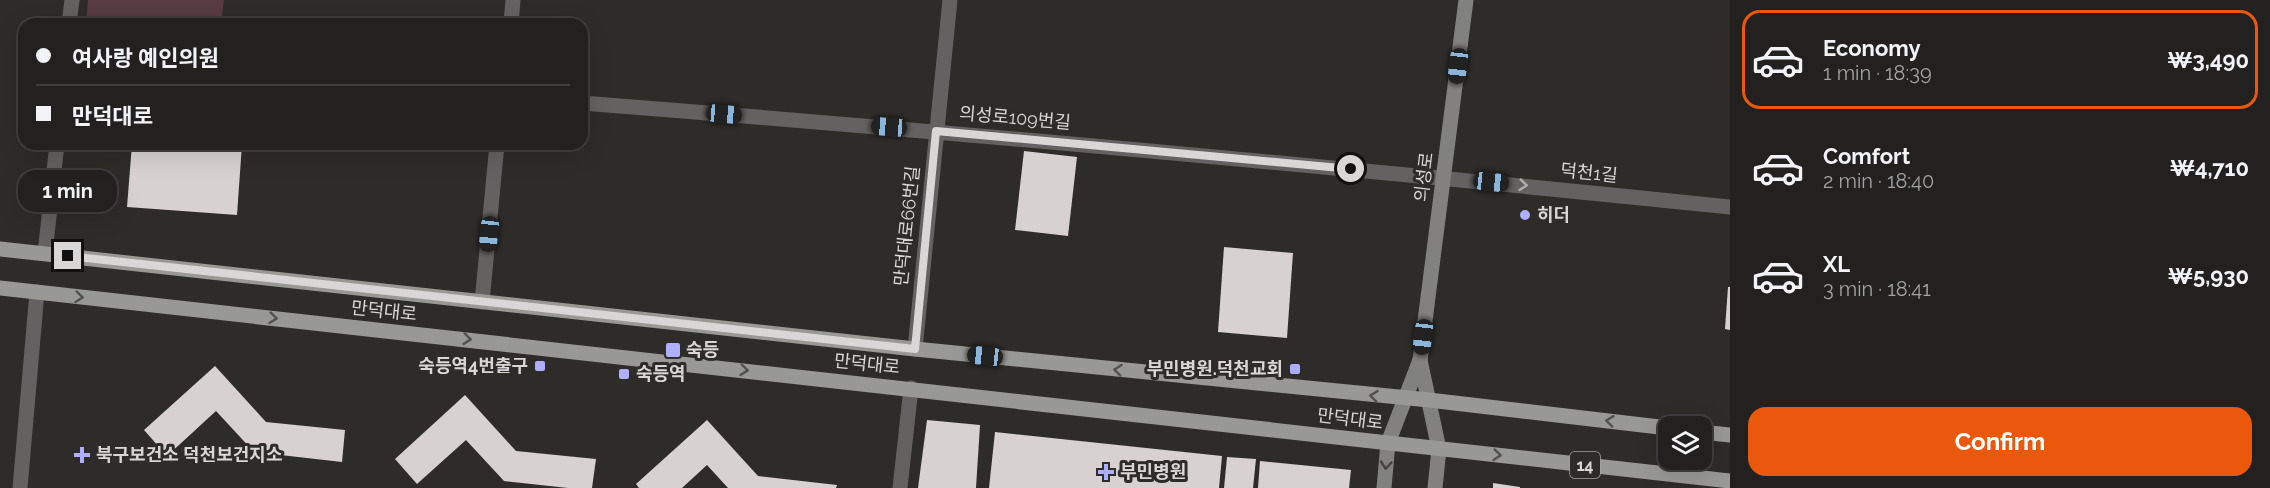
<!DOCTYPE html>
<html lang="en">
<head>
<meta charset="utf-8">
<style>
  body { margin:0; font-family:Raleway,"Noto Sans KR",sans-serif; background:#2e2e2c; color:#f1f3f6; height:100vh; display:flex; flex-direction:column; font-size:22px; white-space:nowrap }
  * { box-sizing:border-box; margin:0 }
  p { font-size:20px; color:#a2a3a4 }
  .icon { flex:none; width:33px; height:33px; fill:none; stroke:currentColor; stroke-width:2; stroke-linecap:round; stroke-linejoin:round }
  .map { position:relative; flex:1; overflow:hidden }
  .side { display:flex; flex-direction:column; background:#22211f; width:540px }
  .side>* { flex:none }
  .banner { position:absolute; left:18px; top:18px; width:570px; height:132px; border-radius:18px; box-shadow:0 6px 24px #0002,0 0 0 2px #3f3e3d; display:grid; align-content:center; height:132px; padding:0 18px; background:#22211f }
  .buttons { position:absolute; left:1658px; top:416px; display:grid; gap:12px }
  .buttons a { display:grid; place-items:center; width:54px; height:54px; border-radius:12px; background:#22211f; box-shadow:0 6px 24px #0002,0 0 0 2px #3f3e3d; font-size:30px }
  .end { position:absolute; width:27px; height:27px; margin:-14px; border:8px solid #d9d7d5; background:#111; box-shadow:0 0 0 3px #111 }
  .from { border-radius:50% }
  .bubble { position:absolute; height:42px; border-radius:18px; background:#22211f; box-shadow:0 6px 24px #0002,0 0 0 2px #3f3e3d; font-size:20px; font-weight:700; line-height:42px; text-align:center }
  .car { position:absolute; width:18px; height:36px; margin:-18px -9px; border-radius:8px; box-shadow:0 0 4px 2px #0007; background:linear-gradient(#222 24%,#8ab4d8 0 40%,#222 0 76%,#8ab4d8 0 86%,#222 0) }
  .banner b { display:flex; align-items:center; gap:21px; height:57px; font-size:22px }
  .banner b+b { border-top:2px solid #3f3e3d }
  .banner i { width:15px; height:15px; background:#f1f3f6 }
  ul { padding:10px 0 0; list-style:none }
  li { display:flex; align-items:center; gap:18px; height:99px; margin:0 12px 9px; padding:0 6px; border:3px solid transparent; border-radius:18px }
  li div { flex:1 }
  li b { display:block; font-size:22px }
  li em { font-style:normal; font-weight:700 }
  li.current { border-color:#ea580c }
  li>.icon { width:54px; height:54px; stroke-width:1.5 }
  .action { display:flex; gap:12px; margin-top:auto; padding:12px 18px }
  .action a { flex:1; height:69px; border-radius:18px; background:#ea580c; color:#fff; font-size:24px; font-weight:700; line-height:69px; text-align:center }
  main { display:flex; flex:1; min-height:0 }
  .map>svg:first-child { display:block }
  .green { fill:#583c3f }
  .building { fill:#d7d1cf }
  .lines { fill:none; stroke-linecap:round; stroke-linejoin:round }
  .street { stroke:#636260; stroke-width:15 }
  .secondary { stroke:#81817e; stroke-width:15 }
  .primary { stroke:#989894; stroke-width:15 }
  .oneway { stroke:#b0aeac }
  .oneway2 { stroke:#53524e }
  .oneway3 { stroke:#43413e }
  .route { stroke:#d9d7d5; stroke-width:8 }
  .poi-dot { fill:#aeaefa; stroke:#2e2c29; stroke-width:2 }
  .labels { text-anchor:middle; stroke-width:6; stroke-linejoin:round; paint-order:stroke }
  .shield { fill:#2e2c29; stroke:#a6a4a1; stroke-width:1.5 }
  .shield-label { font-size:16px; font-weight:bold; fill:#d9d7d5 }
  .street-label { font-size:18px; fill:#d9d7d5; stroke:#2e2c29 }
  .poi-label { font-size:18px; font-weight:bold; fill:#d9d7d5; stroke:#2e2c29; text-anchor:start }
</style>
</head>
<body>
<main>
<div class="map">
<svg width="1730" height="488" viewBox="0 0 1730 488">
  <rect width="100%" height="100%" fill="#2e2c29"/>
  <path class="green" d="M 88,0 L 224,0 L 221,24 L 86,24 Z"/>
  <g class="building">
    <path d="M 132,144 L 242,144 L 237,215 L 127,207 Z"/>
    <path d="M 1024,151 L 1077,157 L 1068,236 L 1015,230 Z"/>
    <path d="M 1224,247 L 1293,253 L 1287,338 L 1218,332 Z"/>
    <path d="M 1728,287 L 1730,287 L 1730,330 L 1725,329 Z"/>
    <path d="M 215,366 L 266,422 L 345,430 L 342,462 L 254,452 L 216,411 L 167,456 L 144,430 Z"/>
    <path d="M 465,395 L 516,451 L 596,459 L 592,488 L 568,488 L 504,481 L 466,440 L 417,484 L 395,459 Z"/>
    <path d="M 707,420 L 758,476 L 837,485 L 836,488 L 728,488 L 707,465 L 682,488 L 639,488 L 636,484 Z"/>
    <path d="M 927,420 L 980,425 L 976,488 L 918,488 Z"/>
    <path d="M 995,432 L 1222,456 L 1219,488 L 989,488 Z"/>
    <path d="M 1227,457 L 1256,459 L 1253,488 L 1224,488 Z"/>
    <path d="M 1260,461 L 1351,470 L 1349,488 L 1258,488 Z"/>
    <path d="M 1493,483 L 1520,487 L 1520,488 L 1493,488 Z"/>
  </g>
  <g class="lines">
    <g class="street">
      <path d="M 69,24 L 72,0"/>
      <path d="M 511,24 L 513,0"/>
      <path d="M 582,103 C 965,133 1348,168 1730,207"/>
      <path d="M 45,253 L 57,144"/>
      <path d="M 482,302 L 497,144"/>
      <path d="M 915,349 L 950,0"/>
      <path d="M 20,488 L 37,292"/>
      <path d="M 900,488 L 911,388"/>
    </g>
    <g class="secondary">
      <path d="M 1420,360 L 1439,449 L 1435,488"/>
      <path d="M 1384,488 L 1388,443 L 1420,360 L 1466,0"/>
    </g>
    <g class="primary">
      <path d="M 0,249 L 915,349 L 1429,400 L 1668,428"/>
      <path d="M 0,288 L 1730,481"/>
      <path d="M 1701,432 L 1730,435"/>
    </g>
  </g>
  <defs><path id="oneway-chevron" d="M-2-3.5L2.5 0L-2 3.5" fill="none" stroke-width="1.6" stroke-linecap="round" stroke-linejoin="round" transform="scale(1.5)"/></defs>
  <use class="oneway" href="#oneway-chevron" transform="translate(1523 185) rotate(6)"/>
  <g class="oneway2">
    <use href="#oneway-chevron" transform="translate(79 297) rotate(6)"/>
    <use href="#oneway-chevron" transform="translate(273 318) rotate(6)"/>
    <use href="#oneway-chevron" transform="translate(467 339) rotate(6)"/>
    <use href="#oneway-chevron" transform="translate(744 370) rotate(6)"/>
    <use href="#oneway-chevron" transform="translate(1118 370) rotate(-174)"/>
    <use href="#oneway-chevron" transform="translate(1374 396) rotate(-174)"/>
    <use href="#oneway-chevron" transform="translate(1610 421) rotate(-173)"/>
    <use href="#oneway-chevron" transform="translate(1497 455) rotate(6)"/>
  </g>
  <use class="oneway3" href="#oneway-chevron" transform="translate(1386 465) rotate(95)"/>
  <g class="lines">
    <path class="route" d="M 68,256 L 915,349 L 936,131 L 1351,169"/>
  </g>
  <g class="poi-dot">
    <circle cx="1525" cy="215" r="6"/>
    <rect x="665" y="342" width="16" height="16" rx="3"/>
    <rect x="534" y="360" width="12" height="12" rx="3"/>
    <rect x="1289" y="363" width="12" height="12" rx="3"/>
    <rect x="618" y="368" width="12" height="12" rx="3"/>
    <path d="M79 446h6v6h6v6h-6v6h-6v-6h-6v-6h6z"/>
    <path d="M1103 463h6v6h6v6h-6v6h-6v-6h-6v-6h6z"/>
  </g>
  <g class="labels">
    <rect class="shield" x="1570" y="452" width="30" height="26" rx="4.5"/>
    <g class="shield-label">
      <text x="1585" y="471">14</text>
    </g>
    <g class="street-label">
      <text transform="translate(1015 118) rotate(5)" y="6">의성로109번길</text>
      <text transform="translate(1589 173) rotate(6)" y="6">덕천1길</text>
      <text transform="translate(1424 177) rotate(-83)" y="6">의성로</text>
      <text transform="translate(907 226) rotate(-84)" y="6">만덕대로66번길</text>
      <text transform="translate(384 311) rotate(6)" y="6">만덕대로</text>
      <text transform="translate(867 364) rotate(6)" y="6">만덕대로</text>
      <text transform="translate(1350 419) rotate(7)" y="6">만덕대로</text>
    </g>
    <g class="poi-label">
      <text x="1537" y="221">히더</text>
      <text x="686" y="356">숙등</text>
      <text x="528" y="372" text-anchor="end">숙등역4번출구</text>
      <text x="1283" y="375" text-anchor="end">부민병원.덕천교회</text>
      <text x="636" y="380">숙등역</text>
      <text x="96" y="461">북구보건소 덕천보건지소</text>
      <text x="1120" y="478">부민병원</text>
    </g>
  </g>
</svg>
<div class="buttons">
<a><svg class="icon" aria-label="layers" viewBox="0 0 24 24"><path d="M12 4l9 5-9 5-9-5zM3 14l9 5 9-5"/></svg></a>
</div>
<i class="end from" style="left:1351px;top:169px"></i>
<i class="end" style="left:68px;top:256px"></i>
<div class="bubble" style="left:18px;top:170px;width:99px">1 min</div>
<i class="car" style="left:1458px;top:66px;rotate:187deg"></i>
<i class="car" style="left:724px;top:114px;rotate:95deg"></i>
<i class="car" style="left:889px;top:127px;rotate:274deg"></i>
<i class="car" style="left:1491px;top:182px;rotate:96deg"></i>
<i class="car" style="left:489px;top:234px;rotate:186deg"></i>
<i class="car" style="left:1423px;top:337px;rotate:187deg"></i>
<i class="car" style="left:985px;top:356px;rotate:276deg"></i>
<div class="banner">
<b><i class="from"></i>여사랑 예인의원</b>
<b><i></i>만덕대로</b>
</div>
</div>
<section class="side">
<ul>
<li class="current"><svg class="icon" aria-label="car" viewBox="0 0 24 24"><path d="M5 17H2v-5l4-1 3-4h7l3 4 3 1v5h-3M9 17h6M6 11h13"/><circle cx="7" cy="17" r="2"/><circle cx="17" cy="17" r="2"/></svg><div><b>Economy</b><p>1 min · 18:39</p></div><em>₩3,490</em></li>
<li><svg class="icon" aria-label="car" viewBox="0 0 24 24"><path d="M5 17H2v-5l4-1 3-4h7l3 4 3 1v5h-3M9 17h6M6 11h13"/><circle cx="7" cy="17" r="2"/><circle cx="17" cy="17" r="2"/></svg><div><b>Comfort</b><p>2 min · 18:40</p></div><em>₩4,710</em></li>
<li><svg class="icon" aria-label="car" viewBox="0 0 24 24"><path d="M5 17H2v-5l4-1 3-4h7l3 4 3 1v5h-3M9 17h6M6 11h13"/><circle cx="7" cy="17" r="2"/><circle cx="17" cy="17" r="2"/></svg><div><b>XL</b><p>3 min · 18:41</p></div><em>₩5,930</em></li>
</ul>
<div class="action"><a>Confirm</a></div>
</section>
</main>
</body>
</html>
